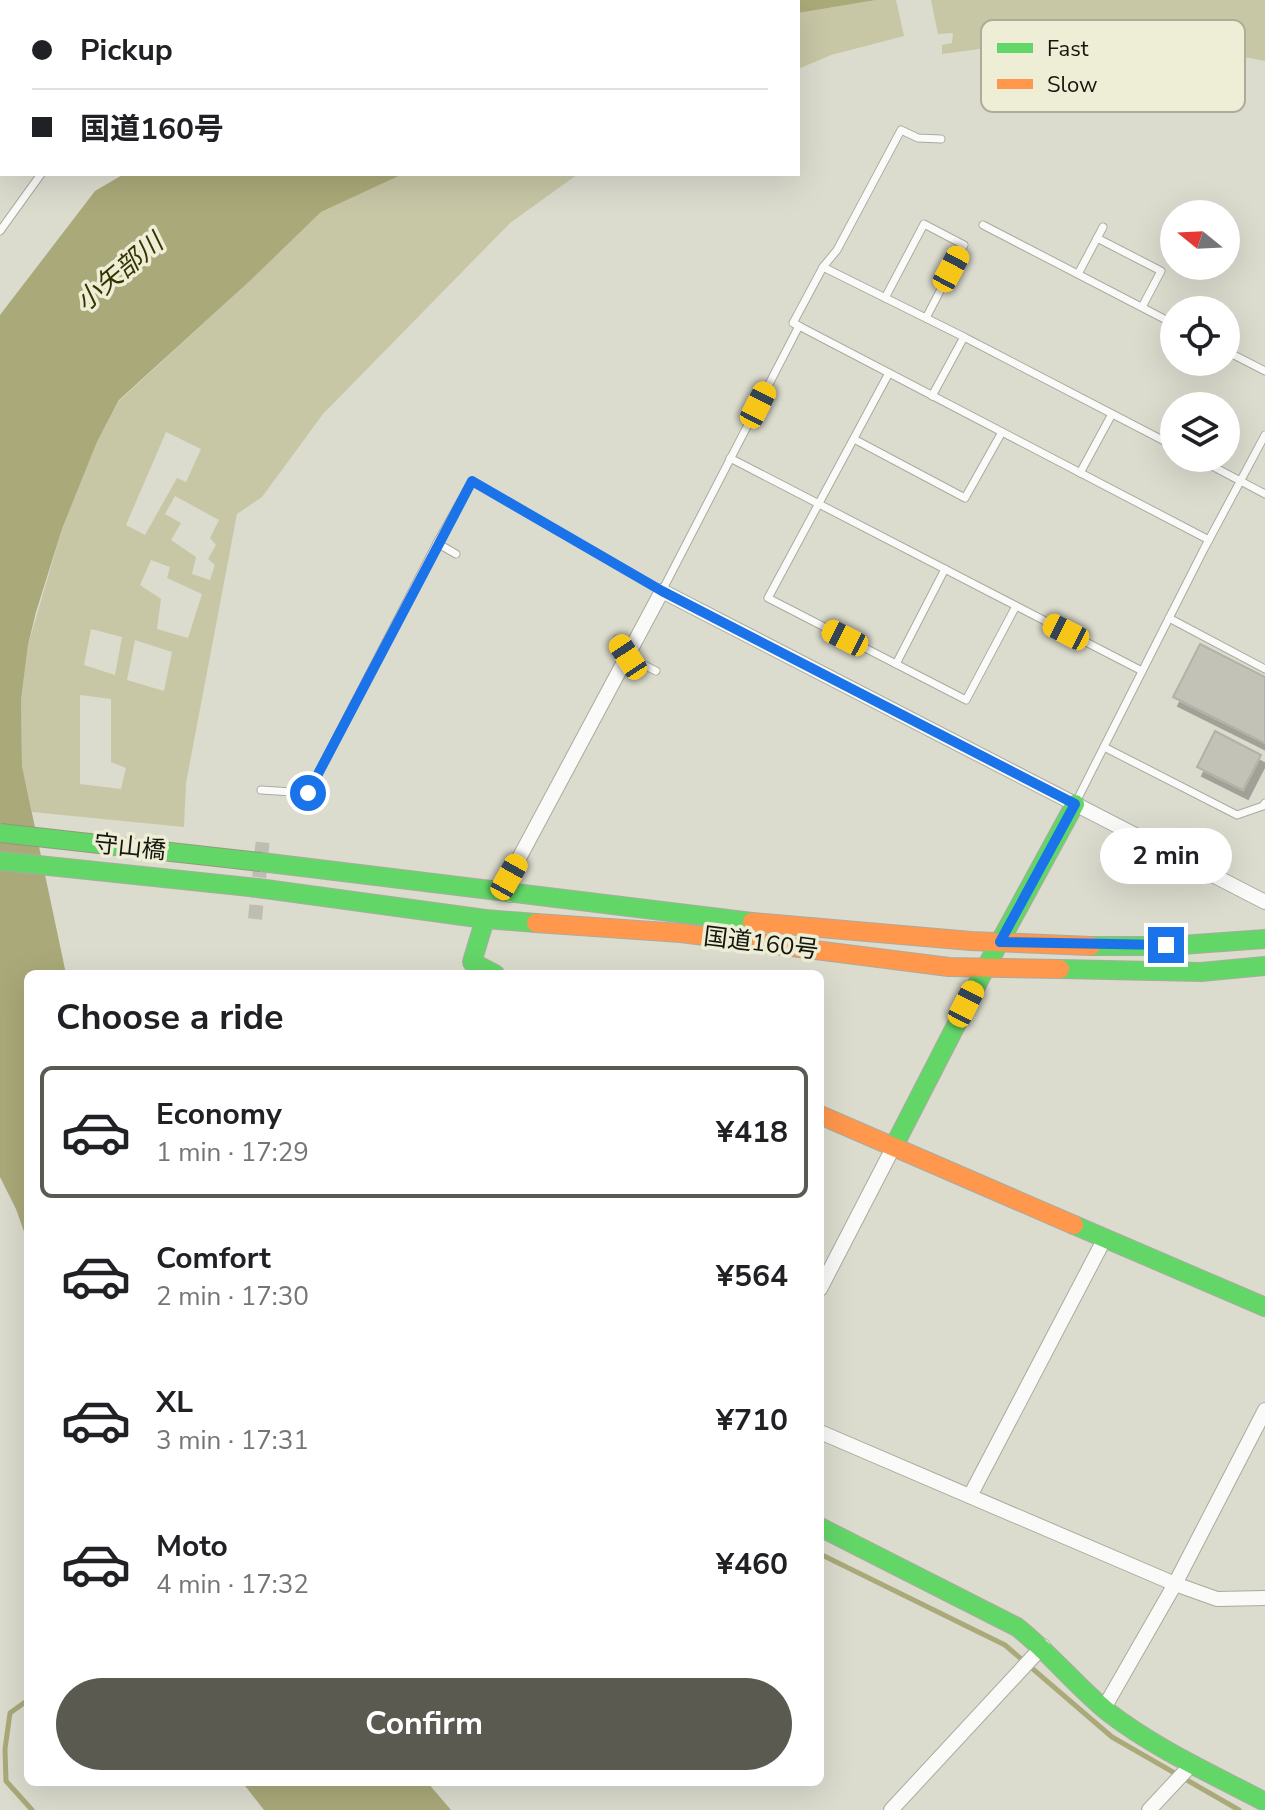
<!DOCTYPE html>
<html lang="en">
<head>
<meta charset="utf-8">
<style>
  body { margin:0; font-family:"Nunito Sans","Noto Sans JP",sans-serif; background:#f2f2f2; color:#202124; height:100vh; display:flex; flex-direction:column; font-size:30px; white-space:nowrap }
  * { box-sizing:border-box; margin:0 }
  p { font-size:26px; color:#757577 }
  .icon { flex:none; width:44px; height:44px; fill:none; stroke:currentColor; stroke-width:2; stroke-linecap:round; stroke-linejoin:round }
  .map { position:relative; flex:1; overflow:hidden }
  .side { position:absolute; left:24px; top:970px; width:800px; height:816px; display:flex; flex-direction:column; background:#fff; border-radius:12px; box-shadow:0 8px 32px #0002 }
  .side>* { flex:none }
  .banner { position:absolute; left:0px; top:0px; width:800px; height:176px; box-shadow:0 8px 32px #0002; display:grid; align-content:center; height:176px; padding:0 32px; background:#fff }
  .needle { width:52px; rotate:288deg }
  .buttons { position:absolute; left:1160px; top:200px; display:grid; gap:16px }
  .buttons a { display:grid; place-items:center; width:80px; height:80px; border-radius:50%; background:#fff; box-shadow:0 8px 32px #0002; font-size:40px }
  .end { position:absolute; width:36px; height:36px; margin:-18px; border:10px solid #1a73e8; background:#fff; box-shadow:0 0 0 4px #fff }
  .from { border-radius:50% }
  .bubble { position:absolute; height:56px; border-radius:28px; background:#fff; box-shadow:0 8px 32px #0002; font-size:26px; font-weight:700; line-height:56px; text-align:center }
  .car { position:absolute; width:24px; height:48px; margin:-24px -12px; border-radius:10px; box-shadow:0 0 6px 2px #0007; background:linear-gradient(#f5c518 24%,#345 0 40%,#f5c518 0 76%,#345 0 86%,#f5c518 0) }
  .banner b { display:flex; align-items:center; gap:28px; height:76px; font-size:30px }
  .banner b+b { border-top:2px solid #e0e0e0 }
  .banner i { width:20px; height:20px; background:#202124 }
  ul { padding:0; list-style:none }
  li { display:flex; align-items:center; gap:24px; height:132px; margin:0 16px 12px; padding:0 16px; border:4px solid transparent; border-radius:12px }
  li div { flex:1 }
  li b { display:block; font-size:30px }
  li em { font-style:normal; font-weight:700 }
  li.active { border-color:#5a5a51 }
  li>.icon { width:72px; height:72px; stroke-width:1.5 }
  h2 { padding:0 32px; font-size:36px; line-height:96px }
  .button { display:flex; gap:16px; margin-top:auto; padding:16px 32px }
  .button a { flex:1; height:92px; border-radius:48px; background:#5a5a51; color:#fff; font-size:32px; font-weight:700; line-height:92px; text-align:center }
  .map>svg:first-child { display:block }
  .green { fill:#c7c7a6; fill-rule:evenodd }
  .water { fill:#aaa979 }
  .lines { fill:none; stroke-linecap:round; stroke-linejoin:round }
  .stream { stroke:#aaa979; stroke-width:5 }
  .building { fill:#c2c2b7; stroke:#b2b2a8; stroke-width:2; filter:url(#shadow) }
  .street-tunnel { stroke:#bdbdb1; stroke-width:14; stroke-dasharray:14 7; stroke-linecap:butt }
  .lane-casing { stroke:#aaaba0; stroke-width:9 }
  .street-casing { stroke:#aaaba0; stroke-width:16 }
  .fast-casing { stroke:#aaaba0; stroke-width:20 }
  .slow-casing { stroke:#aaaba0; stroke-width:20 }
  .lane { stroke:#fafaf8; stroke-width:7 }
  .street { stroke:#fafaf8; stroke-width:14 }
  .fast { stroke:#63d668; stroke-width:18 }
  .slow { stroke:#ff974d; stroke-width:18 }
  .fast-bridge-casing { stroke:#969682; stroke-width:20; stroke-linecap:butt }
  .fast-bridge { stroke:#63d668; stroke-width:18 }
  .route { stroke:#1a73e8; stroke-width:10 }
  .labels { text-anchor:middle; stroke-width:7; stroke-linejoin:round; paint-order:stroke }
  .street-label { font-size:24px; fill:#15150d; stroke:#edeed5 }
  .water-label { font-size:26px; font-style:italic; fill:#353400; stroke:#edeed5 }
  .key { fill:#edeed5; stroke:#acad99; stroke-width:2 }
  .key-label { font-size:22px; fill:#15150d }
</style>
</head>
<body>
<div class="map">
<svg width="1265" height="1810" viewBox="0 0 1265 1810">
  <defs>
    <filter id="shadow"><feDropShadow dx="5" dy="9" stdDeviation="0" flood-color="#0004"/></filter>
  </defs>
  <rect width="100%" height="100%" fill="#dbdbce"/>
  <g class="green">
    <path d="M 876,0 L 896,0 L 904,36 L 831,55 L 798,69 L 798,13 Z"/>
    <path d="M 931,0 L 1265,0 L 1265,61 L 1193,47 L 1054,39 L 942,54 L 942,45 L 952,43 L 953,33 L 938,34 Z"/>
    <path d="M 403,174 L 578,174 L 510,223 L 323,414 L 262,497 L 237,514 L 186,783 L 184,827 L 32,812 L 22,766 L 21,700 L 28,645 L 62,529 L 97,442 L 119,401 L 252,279 L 321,212 ZM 166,432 L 201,449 L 186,482 L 177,478 L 145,535 L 126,525 ZM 175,496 L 219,520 L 210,538 L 216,545 L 208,559 L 215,565 L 210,580 L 192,574 L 196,557 L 171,540 L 181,523 L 165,514 ZM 151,560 L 170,567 L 167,578 L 202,594 L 188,638 L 157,629 L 161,599 L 140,585 ZM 91,629 L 122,637 L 115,675 L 84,665 ZM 135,640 L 172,652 L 164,691 L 127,680 ZM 80,695 L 111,699 L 111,762 L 126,768 L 121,789 L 80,784 Z"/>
  </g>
  <g class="water">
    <path d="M 468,0 L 876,0 L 798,13 L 798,2 L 463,2 Z"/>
    <path d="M 124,174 L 403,174 L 321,212 L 252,279 L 119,400 L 97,442 L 62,529 L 36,612 L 28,645 L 21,700 L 22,766 L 66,974 L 28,974 L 28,1243 L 16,1209 L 0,1177 L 0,315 L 95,191 Z"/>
    <path d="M 242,1782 L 427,1782 L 451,1810 L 264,1810 Z"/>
  </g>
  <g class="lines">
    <g class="stream">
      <path d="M 820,1554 L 1005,1645 L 1112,1737 L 1239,1810"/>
      <path d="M 28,1700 L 10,1713 L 5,1749 L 6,1781 L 32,1810"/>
    </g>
  </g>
  <g class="building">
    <path d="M 1200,644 L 1265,677 L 1265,743 L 1173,697 Z"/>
    <path d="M 1215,731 L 1261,755 L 1243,790 L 1197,767 Z"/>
  </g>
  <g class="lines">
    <path class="street-tunnel" d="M 255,919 L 263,838"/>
    <defs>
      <g id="lane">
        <path d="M 190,2 L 192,0"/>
        <path d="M 211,2 L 214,0"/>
        <path d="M 983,225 L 1174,324"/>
        <path d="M 0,231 L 41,174"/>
        <path d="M 1097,238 L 1161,271 L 1142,307"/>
        <path d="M 823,267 L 837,250 L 901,130 L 918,138 L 941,139"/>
        <path d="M 1078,274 L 1103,227"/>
        <path d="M 885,298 L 924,224 L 964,245 L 926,318"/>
        <path d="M 799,326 L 793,323 L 823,267 L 964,337 L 932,396"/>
        <path d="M 964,337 L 1174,446"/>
        <path d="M 1226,351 L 1265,371"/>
        <path d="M 889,373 L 768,598 L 966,700 L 1016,606"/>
        <path d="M 854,439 L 965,498 L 1002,432"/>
        <path d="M 730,458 L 1142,671"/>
        <path d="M 1197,458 L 1265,494"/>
        <path d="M 1080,473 L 1112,414"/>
        <path d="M 456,554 L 437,543 L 472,481 L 662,591 L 799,326 L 1209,540"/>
        <path d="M 1169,618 L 1265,669"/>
        <path d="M 617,639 L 628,657 L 656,671"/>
        <path d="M 896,664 L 945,569"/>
        <path d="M 1104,747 L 1237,815 L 1263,806 L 1265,803"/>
        <path d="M 261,790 L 308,793 L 437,543"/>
        <path d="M 1076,802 L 1204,549 L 1265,435"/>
      </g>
      <g id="street">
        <path d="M 120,2 L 120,0"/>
        <path d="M 510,895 L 509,877 L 662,591 L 1265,902"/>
        <path d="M 820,1289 L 894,1146"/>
        <path d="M 820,1432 L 1175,1584 L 1217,1599 L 1265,1598"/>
        <path d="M 970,1496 L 1105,1238"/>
        <path d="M 1104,1708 L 1175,1584 L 1265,1410"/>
        <path d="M 891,1810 L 1043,1646"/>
        <path d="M 1149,1810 L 1192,1764"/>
      </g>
      <g id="fast">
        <path d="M 0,861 L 258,888 L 485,919 L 536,923"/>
        <path d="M 261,862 L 752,922"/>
        <path d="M 485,919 L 472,962 L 495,974"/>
        <path d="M 1091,946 L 1167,946 L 1265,939"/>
        <path d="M 1060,969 L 1201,972 L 1265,966"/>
        <path d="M 894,1146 L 986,967 L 1075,804"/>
        <path d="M 1074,1225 L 1265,1307"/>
        <path d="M 820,1527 L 1017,1627 C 1050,1653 1076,1686 1108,1712 C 1156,1749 1212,1774 1265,1802"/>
      </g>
      <g id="slow">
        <path d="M 752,922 L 971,941 L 1091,946"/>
        <path d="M 536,923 L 681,933 L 949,967 L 1060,969"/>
        <path d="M 820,1115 L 1074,1225"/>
      </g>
    </defs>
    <use href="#lane" class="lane-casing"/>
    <use href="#street" class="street-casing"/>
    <use href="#fast" class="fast-casing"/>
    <use href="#slow" class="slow-casing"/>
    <use href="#lane" class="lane"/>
    <use href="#street" class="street"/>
    <use href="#fast" class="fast"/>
    <use href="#slow" class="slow"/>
    <defs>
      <path id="fast-bridge" d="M 0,833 L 261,862"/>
    </defs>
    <use href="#fast-bridge" class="fast-bridge-casing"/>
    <use href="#fast-bridge" class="fast-bridge"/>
  </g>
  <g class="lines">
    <path class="route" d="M 308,793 L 472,481 L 662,591 L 1075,804 L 1000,942 L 1166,945"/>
  </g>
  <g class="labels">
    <g class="street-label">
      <text transform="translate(130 847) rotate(6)" y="8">守山橋</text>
      <text transform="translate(761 943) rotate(7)" y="8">国道160号</text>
    </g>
    <g class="water-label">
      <text transform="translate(119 272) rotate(-40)" y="9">小矢部川</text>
    </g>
  </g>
  <rect x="981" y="20" width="264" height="92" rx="12" class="key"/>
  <rect x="997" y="43" width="36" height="10" fill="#63d668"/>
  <rect x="997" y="79" width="36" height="10" fill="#ff974d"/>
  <g class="key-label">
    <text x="1047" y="56">Fast</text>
    <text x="1047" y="92">Slow</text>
  </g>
</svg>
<div class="buttons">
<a><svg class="needle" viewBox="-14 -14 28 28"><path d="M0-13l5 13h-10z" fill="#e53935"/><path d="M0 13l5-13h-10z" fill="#757577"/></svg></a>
<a><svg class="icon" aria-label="locate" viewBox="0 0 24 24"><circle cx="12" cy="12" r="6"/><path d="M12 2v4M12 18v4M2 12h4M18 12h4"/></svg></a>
<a><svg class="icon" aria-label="layers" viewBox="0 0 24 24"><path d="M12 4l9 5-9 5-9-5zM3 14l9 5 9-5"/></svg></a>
</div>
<i class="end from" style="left:308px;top:793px"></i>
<i class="end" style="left:1166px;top:945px"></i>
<div class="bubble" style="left:1100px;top:828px;width:132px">2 min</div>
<i class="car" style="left:951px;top:269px;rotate:28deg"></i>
<i class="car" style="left:758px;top:405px;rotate:27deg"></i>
<i class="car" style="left:1066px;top:632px;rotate:297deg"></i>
<i class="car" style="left:845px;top:638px;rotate:297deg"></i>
<i class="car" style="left:628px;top:657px;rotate:327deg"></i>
<i class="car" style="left:509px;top:877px;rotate:29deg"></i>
<i class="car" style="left:966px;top:1004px;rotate:27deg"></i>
<div class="banner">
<b><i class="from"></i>Pickup</b>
<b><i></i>国道160号</b>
</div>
<section class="side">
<h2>Choose a ride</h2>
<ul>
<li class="active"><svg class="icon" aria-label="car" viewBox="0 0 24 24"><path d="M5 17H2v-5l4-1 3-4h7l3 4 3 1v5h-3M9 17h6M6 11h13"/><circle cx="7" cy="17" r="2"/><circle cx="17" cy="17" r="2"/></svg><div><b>Economy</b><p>1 min · 17:29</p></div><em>¥418</em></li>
<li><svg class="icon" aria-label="car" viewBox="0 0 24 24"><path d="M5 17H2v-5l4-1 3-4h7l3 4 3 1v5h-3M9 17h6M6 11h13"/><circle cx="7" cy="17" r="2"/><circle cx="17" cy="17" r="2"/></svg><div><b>Comfort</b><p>2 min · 17:30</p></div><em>¥564</em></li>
<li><svg class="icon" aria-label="car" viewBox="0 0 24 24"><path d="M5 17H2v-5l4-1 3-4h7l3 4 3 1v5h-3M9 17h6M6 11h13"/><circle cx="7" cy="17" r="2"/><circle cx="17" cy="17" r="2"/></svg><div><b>XL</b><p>3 min · 17:31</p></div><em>¥710</em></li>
<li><svg class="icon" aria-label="car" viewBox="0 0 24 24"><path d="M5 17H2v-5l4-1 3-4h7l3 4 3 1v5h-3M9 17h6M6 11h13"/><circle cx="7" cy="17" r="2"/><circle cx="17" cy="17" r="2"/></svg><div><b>Moto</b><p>4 min · 17:32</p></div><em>¥460</em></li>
</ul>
<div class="button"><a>Confirm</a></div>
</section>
</div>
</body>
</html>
